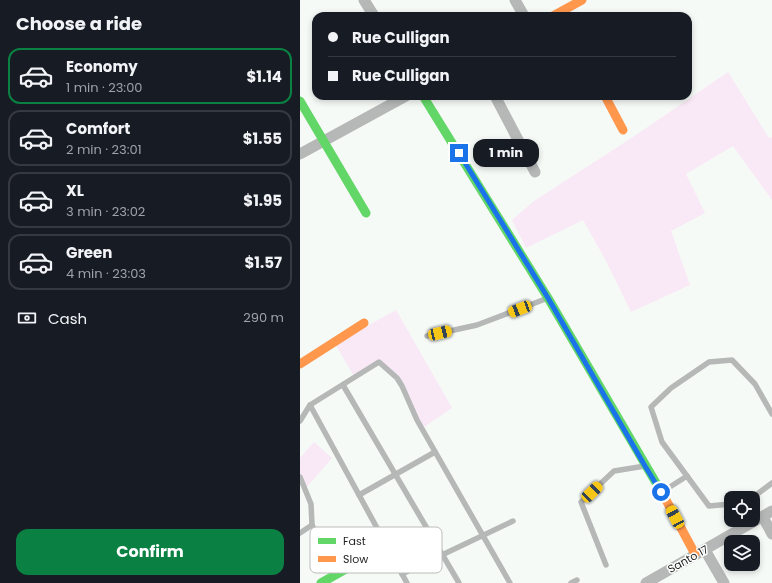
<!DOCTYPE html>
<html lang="en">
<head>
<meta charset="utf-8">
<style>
  body { margin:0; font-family:Poppins,sans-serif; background:#242831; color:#f1f3f6; height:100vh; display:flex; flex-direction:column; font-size:15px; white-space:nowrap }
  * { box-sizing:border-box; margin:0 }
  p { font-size:13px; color:#9ea1a6 }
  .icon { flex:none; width:22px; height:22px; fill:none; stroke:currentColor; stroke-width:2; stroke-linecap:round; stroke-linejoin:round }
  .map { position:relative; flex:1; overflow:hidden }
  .drawer { display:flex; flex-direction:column; background:#171b24; width:300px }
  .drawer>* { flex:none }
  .guide { position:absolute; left:12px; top:12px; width:380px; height:88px; border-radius:12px; box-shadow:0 2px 6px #0003; display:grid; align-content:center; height:88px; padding:0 16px; background:#171b24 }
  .fabs { position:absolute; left:424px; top:491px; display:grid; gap:8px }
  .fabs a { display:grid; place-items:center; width:36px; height:36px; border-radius:8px; background:#171b24; box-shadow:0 2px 6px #0003; font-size:20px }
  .end { position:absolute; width:18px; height:18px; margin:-9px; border:5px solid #1a73e8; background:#fff; box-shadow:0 0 0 2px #fff }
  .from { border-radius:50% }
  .bubble { position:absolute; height:28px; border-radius:12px; background:#171b24; box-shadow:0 2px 6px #0003; font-size:13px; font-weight:700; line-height:28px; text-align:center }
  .car { position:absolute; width:12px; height:24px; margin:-12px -6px; border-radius:5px; box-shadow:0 0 3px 1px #0007; background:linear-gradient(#f5c518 24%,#345 0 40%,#f5c518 0 76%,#345 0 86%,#f5c518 0) }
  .guide b { display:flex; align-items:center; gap:14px; height:38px; font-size:15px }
  .guide b+b { border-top:1px solid #363941 }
  .guide i { width:10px; height:10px; background:#f1f3f6 }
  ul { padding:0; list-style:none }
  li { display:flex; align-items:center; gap:12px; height:56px; margin:0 8px 6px; padding:0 8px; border:2px solid #363941; border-radius:12px }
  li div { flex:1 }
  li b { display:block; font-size:15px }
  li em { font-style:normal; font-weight:700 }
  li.current { border-color:#0b8043 }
  li>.icon { width:36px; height:36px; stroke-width:1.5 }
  h2 { padding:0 16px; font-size:18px; line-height:48px }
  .pay { display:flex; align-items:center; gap:10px; height:44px; padding:0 16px; font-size:15px }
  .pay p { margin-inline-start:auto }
  .cta { display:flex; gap:8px; margin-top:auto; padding:8px 16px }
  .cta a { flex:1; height:46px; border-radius:12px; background:#0b8043; color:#fff; font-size:16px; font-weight:700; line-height:46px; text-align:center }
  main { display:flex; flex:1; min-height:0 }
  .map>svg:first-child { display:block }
  .green { fill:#f9e8f5 }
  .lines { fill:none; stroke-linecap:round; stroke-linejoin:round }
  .lane { stroke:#b5b8b6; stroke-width:5.5 }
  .street { stroke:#b5b8b6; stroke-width:11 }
  .fast { stroke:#63d668; stroke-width:9 }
  .slow { stroke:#ff974d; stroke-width:9 }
  .route { stroke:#1a73e8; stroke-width:5 }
  .labels { text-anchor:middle; stroke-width:3; stroke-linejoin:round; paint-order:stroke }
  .street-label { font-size:11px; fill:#1e211f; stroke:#fff }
  .key { fill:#fff; stroke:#bcbcbc; stroke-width:1 }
  .key-label { font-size:11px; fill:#1e211f }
</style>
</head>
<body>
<main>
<section class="drawer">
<h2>Choose a ride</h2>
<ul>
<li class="current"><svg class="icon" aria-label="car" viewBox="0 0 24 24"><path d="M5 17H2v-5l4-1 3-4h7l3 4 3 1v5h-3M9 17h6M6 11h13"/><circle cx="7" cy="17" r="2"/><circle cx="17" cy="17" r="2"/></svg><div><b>Economy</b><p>1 min · 23:00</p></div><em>$1.14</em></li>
<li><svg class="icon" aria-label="car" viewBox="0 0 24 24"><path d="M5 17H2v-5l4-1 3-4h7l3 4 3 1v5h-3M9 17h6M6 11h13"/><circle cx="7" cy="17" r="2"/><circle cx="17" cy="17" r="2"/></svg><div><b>Comfort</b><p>2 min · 23:01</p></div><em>$1.55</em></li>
<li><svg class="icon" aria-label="car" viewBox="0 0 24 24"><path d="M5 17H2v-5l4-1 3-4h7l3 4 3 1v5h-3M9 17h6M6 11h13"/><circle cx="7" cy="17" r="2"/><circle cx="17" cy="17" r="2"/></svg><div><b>XL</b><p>3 min · 23:02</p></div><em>$1.95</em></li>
<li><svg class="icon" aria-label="car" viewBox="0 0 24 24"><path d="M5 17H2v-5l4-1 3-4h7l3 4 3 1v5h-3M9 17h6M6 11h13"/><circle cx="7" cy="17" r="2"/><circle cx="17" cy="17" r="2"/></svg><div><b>Green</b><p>4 min · 23:03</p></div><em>$1.57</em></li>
</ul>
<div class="pay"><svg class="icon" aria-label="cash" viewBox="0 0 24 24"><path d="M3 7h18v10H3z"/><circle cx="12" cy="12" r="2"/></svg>Cash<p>290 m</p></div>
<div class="cta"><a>Confirm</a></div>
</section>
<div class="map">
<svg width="472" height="583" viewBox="0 0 472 583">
  <rect width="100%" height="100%" fill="#f6faf7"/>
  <g class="green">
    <path d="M 428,72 L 469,138 L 472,137 L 472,200 L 433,146 L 386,174 L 405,213 L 371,231 L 390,285 L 331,312 L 305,259 L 283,220 L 226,248 L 212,220 L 234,201 L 333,137 Z"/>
    <path d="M 96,310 L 152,408 L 124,427 L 119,421 L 98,378 L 80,360 L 54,376 L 35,344 Z"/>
    <path d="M 14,442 L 32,458 L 6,488 L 0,483 L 0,458 Z"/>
  </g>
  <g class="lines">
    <g class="lane">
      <path d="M 127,336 L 177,325 L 248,298"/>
      <path d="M 43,385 L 159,583"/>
      <path d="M 10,405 L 107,583"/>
      <path d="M 0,421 L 10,405 L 79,362 L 97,378 L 102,386 L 117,420 L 210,583"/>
      <path d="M 0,477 L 11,504 L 12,525 L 0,533"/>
      <path d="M 362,492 L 387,476"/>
      <path d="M 59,495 L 135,452"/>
      <path d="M 452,498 L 472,483"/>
      <path d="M 431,504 L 409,506 L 362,442 L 351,407 L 371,388 L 409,362 L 432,360 L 455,384 L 472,414"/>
      <path d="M 12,525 C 16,532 19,542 25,548 C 36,560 61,552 73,546"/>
      <path d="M 306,565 L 281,502 L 314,471 L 345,466"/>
      <path d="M 102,574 L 213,521"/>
      <path d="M 271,583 L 277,580"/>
    </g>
    <g class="street">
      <path d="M 64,0 L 74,16"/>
      <path d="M 215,0 L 224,16"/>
      <path d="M 195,96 L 235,172"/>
      <path d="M 0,154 L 106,96"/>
      <path d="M 463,517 L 472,534"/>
      <path d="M 405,550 L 424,583"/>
      <path d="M 346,583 L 472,511"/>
    </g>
    <g class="fast">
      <path d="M 123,96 L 248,298 L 366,500"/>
      <path d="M 0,101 L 66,213"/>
      <path d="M 21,583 L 87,546"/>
    </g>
    <g class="slow">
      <path d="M 253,16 L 282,0"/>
      <path d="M 305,96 L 323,130"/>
      <path d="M 0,364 L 64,323"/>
      <path d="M 366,500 L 395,554"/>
    </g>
  </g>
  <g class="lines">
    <path class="route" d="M 159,153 L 248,298 L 345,466 L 361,492"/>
  </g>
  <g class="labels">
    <g class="street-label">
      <text transform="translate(388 559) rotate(-29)" y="4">Santo 17</text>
    </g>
  </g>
  <rect x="10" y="527" width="132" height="46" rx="6" class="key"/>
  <rect x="18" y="538" width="18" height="6" fill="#63d668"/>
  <rect x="18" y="556" width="18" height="6" fill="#ff974d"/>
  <g class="key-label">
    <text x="43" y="545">Fast</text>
    <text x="43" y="563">Slow</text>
  </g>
</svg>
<div class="fabs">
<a><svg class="icon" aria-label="locate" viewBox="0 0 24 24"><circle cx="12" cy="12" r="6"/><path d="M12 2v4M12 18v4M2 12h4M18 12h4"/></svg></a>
<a><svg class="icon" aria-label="layers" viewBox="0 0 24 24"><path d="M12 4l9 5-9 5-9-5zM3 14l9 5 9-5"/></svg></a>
</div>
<i class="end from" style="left:361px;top:492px"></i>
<i class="end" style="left:159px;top:153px"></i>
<div class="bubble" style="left:173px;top:139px;width:66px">1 min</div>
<i class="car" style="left:220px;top:309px;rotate:249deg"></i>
<i class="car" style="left:140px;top:333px;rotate:77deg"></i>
<i class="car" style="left:292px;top:492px;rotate:46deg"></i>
<i class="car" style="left:375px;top:517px;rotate:332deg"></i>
<div class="guide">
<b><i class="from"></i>Rue Culligan</b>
<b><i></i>Rue Culligan</b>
</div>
</div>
</main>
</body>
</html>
